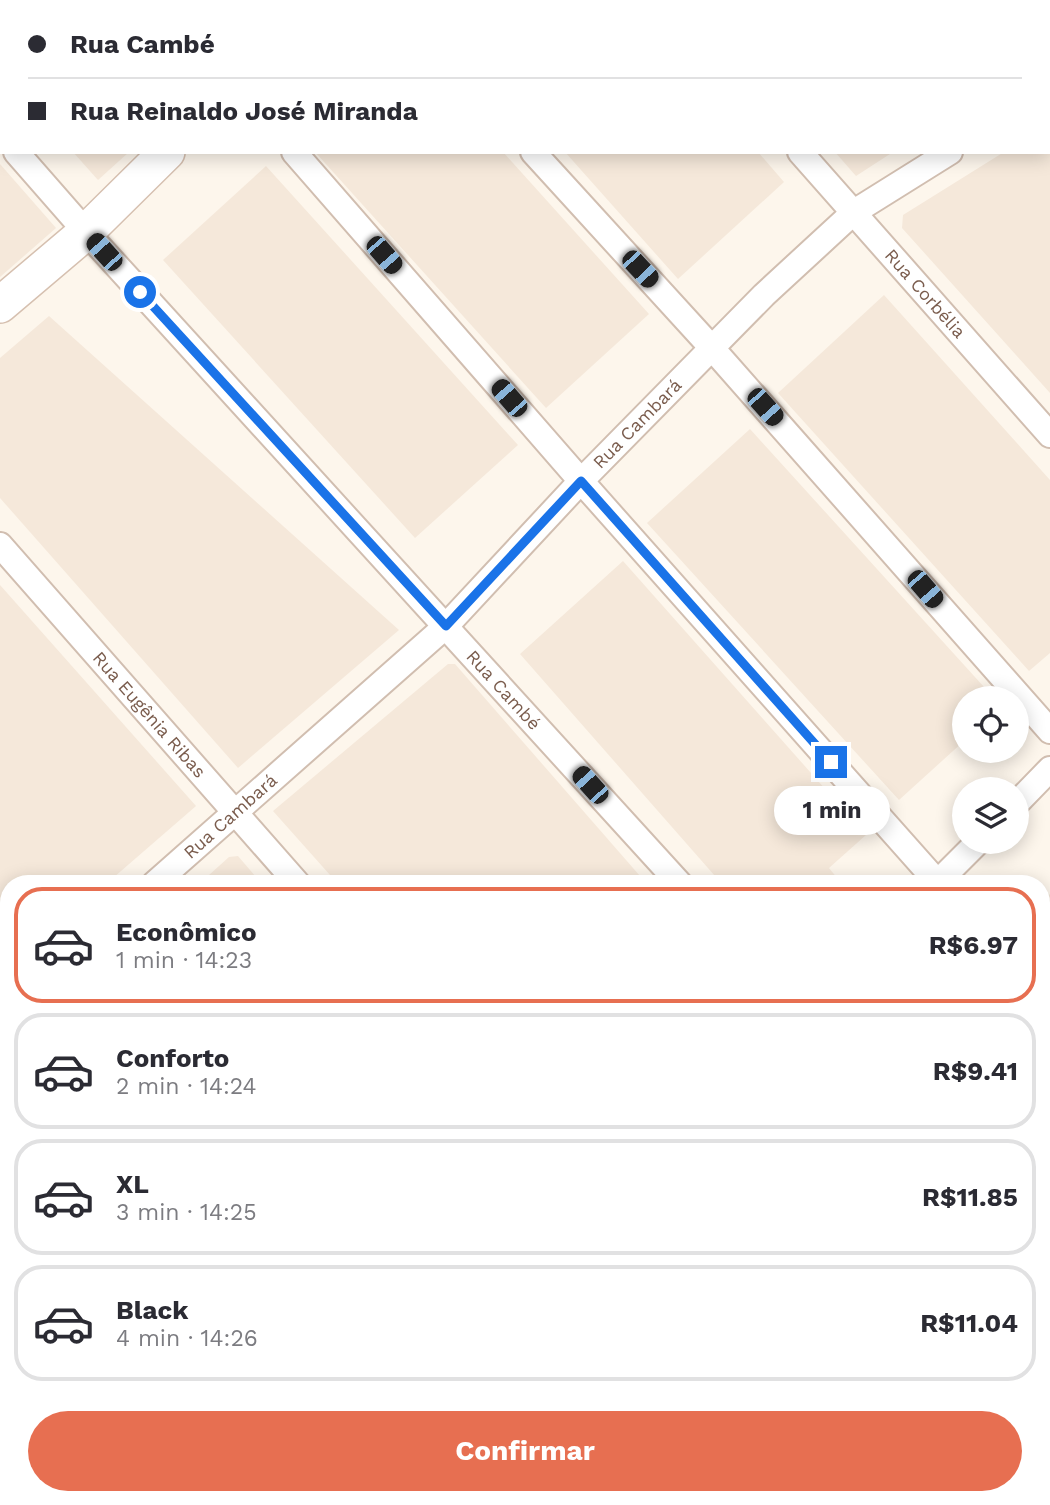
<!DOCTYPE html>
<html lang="pt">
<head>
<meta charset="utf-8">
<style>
  body { margin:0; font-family:"Work Sans",sans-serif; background:#f7f7f7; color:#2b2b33; height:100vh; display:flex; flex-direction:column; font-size:26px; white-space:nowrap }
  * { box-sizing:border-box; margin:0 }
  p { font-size:23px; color:#7c7c81 }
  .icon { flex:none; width:38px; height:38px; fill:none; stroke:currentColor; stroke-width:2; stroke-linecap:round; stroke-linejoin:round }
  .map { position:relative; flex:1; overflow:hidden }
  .sheet { position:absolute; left:0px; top:875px; width:1050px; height:630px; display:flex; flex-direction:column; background:#fff; border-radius:28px 28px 0 0; box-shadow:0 4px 18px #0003 }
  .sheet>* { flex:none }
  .guide { position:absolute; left:0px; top:0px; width:1050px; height:154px; box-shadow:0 4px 18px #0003; display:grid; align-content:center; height:154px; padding:0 28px; background:#fff }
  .controls { position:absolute; left:952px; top:686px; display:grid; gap:14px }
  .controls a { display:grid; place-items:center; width:77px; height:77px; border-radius:50%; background:#fff; box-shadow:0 4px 18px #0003; font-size:35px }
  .end { position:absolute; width:32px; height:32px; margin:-16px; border:9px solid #1a73e8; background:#fff; box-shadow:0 0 0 4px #fff }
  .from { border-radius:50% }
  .bubble { position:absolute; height:49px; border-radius:24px; background:#fff; box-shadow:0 4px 18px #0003; font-size:23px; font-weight:700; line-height:49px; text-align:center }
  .car { position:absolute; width:21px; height:42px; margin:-21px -10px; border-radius:9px; box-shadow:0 0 5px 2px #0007; background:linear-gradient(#222 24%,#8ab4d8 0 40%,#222 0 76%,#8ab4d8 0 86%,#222 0) }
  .guide b { display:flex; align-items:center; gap:24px; height:66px; font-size:26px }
  .guide b+b { border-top:2px solid #e1e1e2 }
  .guide i { width:18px; height:18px; background:#2b2b33 }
  ul { padding:12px 0 0; list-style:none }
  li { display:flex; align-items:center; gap:21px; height:116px; margin:0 14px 10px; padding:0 14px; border:4px solid #e1e1e2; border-radius:28px }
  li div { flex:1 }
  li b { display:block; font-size:26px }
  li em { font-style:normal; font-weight:700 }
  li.current { border-color:#e76f51 }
  li>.icon { width:63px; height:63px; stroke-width:1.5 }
  .action { display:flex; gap:14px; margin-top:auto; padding:14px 28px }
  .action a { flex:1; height:80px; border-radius:42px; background:#e76f51; color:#fff; font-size:28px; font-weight:700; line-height:80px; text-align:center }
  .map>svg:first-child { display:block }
  .residential { fill:#f5e8da }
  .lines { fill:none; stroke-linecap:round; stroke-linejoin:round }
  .street-casing { stroke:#d1beb0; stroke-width:28 }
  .secondary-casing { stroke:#d6c0b0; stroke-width:38 }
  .street { stroke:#fff; stroke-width:24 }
  .secondary { stroke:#fff; stroke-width:35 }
  .route { stroke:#1a73e8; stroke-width:9 }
  .labels { text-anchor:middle; stroke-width:5; stroke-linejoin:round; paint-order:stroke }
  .street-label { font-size:18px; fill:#7a5c4d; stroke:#fffaf3 }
</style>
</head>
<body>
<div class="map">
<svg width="1050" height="1505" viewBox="0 0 1050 1505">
  <rect width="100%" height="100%" fill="#fdf6ec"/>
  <g class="residential">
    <path d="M 0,0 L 127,0 L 129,2 L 2,2 L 2,73 Z"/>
    <path d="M 433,0 L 620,0 L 621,2 L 431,2 Z"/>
    <path d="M 700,0 L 1005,0 L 1007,2 L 702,2 Z"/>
    <path d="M 1050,124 L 1050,393 L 902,228 L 903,215 L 1004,152 L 1048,152 Z"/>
    <path d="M 73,152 L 129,152 L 98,180 Z"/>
    <path d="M 315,152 L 503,152 L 649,314 L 546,408 Z"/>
    <path d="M 565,152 L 758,152 L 784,182 L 678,279 Z"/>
    <path d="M 835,152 L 893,152 L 856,176 Z"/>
    <path d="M 0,164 L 56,228 L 0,277 Z"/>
    <path d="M 266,166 L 518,445 L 415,538 L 163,260 Z"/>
    <path d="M 884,295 L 1050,480 L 1050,653 L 1029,671 L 778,393 Z"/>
    <path d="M 49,316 L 399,630 L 238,768 L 0,498 L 0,358 Z"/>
    <path d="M 750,429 L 994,698 L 964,698 L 964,741 L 899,800 L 647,523 Z"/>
    <path d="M 623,561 L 866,835 L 829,868 L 842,884 L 722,884 L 520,654 Z"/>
    <path d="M 0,585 L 196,806 L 106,884 L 9,884 L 9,945 L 0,935 Z"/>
    <path d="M 448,664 L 455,664 L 647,884 L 338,884 L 273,811 Z"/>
    <path d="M 238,856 L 262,884 L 199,884 L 229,857 Z"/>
    <path d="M 1050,894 L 1050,972 L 1041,963 L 1041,901 Z"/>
    <path d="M 1041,1028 L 1050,1038 L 1050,1254 L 1041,1246 Z"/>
    <path d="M 9,1049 L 9,1242 L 0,1236 L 0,1056 Z"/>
    <path d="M 0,1288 L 9,1294 L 9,1483 L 0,1477 Z"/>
    <path d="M 1041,1335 L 1050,1345 L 1050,1367 L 1041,1374 Z"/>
    <path d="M 1050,1458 L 1050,1505 L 995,1505 L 1005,1496 L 1041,1496 L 1041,1465 Z"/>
    <path d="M 28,1496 L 198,1496 L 188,1505 L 41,1505 Z"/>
    <path d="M 296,1496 L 312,1496 L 325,1505 L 286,1505 Z"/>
    <path d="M 390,1496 L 791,1496 L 799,1505 L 403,1505 Z"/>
  </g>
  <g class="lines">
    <defs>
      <g id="street">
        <path d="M 158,0 L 159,2"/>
        <path d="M 394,0 L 396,2"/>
        <path d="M 665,0 L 667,2"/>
        <path d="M 1048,5 L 1050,7"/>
        <path d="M 1048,91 L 1050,90"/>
        <path d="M 0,133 L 2,135"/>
        <path id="s1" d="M 16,152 L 86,232 L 680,884"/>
        <path d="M 294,152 L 581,481 L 939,884"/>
        <path d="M 533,152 L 711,347 L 1050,731"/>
        <path id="s2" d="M 800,152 L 1050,435"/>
        <path id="s3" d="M 0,545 L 298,884"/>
        <path d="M 1017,803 L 1050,769"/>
        <path id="s4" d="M 154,884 L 446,626 L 581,481 L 764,295 L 854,212 L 950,152"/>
        <path d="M 936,884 L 978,842"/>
        <path d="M 0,993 L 9,1004"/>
        <path d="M 1041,997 L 1050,1007"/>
        <path d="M 0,1263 L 9,1269"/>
        <path d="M 1041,1290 L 1050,1300"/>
        <path d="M 345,1496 L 358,1505"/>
        <path d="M 824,1496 L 831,1505"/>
        <path d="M 240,1505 L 251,1496"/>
      </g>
      <g id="secondary">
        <path d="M 316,2 L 318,0"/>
        <path d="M 0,305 L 86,232 L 167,152"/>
        <path d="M 1041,1413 L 1050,1406"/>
        <path d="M 933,1505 L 943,1496"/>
      </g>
    </defs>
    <use href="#street" class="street-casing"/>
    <use href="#secondary" class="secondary-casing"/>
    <use href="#street" class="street"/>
    <use href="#secondary" class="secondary"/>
  </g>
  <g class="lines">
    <path class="route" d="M 140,292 L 446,626 L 581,481 L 831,762"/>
  </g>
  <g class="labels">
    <g class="street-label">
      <text dy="6" stroke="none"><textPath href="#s2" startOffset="189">Rua Corbélia</textPath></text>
      <text dy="6" stroke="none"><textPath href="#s4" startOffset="668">Rua Cambará</textPath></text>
      <text dy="6" stroke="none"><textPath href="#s1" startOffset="726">Rua Cambé</textPath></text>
      <text dy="6" stroke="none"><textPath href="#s3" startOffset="226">Rua Eugênia Ribas</textPath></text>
      <text dy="6" stroke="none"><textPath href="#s4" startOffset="102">Rua Cambará</textPath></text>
    </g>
  </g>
</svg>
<div class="controls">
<a><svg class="icon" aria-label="locate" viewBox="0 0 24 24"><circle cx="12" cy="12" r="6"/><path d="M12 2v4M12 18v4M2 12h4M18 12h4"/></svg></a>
<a><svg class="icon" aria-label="layers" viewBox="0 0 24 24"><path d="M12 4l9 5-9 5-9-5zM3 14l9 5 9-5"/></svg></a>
</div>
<i class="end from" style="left:140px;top:292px"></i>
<i class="end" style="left:831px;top:762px"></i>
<div class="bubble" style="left:774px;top:786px;width:116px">1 min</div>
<i class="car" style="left:104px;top:252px;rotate:318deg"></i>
<i class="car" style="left:384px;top:255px;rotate:139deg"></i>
<i class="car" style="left:640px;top:269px;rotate:137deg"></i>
<i class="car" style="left:509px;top:398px;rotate:319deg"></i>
<i class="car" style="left:765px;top:407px;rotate:138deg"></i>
<i class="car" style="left:925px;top:589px;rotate:139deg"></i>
<i class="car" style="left:590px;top:785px;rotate:318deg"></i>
<div class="guide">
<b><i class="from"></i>Rua Cambé</b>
<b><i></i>Rua Reinaldo José Miranda</b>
</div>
<section class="sheet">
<ul>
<li class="current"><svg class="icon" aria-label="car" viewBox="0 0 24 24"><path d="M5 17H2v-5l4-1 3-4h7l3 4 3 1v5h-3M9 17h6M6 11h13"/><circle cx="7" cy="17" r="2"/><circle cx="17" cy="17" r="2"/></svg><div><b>Econômico</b><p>1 min · 14:23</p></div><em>R$6.97</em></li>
<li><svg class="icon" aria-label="car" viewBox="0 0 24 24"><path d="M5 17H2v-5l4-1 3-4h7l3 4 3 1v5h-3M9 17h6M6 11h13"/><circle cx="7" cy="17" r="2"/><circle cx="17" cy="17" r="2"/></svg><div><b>Conforto</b><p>2 min · 14:24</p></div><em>R$9.41</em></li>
<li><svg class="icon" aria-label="car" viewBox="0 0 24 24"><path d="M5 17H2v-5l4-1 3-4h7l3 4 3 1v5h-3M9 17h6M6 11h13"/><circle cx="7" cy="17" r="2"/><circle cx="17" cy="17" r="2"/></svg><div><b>XL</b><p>3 min · 14:25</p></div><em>R$11.85</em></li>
<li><svg class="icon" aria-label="car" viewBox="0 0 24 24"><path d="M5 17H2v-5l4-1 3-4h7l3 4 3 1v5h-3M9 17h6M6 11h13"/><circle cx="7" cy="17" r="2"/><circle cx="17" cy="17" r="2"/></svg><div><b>Black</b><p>4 min · 14:26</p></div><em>R$11.04</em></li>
</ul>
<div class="action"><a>Confirmar</a></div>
</section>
</div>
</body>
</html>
